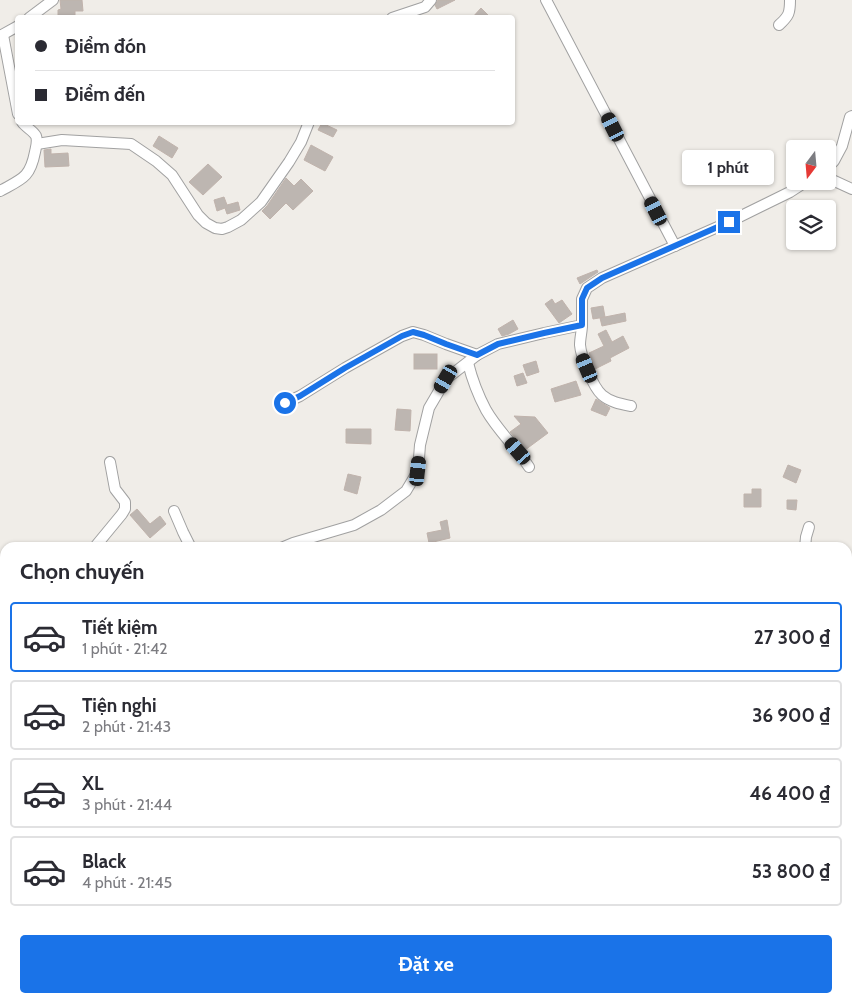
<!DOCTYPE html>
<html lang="vi">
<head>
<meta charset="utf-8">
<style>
  body { margin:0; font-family:Cabin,sans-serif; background:#f7f7f7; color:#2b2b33; height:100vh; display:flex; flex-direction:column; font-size:19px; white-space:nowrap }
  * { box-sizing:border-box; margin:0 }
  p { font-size:16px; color:#7c7c81 }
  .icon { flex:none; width:28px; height:28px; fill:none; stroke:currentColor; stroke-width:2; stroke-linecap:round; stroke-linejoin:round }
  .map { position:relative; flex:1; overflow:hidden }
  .sheet { position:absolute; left:0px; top:542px; width:852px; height:461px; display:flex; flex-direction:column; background:#fff; border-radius:15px 15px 0 0; box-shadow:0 1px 4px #0004 }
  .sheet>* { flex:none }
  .hud { position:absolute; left:15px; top:15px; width:500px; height:110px; border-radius:5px; box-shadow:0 1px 4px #0004; display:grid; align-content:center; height:110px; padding:0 20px; background:#fff }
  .needle { width:32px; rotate:196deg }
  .buttons { position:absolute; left:786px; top:140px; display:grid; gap:10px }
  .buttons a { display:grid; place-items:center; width:50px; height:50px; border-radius:5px; background:#fff; box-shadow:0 1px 4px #0004; font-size:25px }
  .end { position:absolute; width:22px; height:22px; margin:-11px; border:6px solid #1a73e8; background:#fff; box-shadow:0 0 0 2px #fff }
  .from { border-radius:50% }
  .bubble { position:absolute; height:35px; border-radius:5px; background:#fff; box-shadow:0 1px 4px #0004; font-size:16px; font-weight:800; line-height:35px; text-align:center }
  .car { position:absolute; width:15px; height:30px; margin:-15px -8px; border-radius:6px; box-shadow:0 0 4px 1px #0007; background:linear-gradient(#222 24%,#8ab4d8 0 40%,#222 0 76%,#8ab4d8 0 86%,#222 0) }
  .hud b { display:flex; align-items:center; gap:18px; height:48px; font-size:19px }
  .hud b+b { border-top:1px solid #e1e1e2 }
  .hud i { width:12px; height:12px; background:#2b2b33 }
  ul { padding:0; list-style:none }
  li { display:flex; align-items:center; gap:15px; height:70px; margin:0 10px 8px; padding:0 10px; border:2px solid #e1e1e2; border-radius:5px }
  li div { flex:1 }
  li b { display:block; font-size:19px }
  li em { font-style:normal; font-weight:800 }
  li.on { border-color:#1a73e8 }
  li>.icon { width:45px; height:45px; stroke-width:1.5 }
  h2 { padding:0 20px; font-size:22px; line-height:60px }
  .action { display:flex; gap:10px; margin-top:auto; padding:10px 20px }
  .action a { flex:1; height:58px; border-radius:5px; background:#1a73e8; color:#fff; font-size:20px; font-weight:800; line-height:58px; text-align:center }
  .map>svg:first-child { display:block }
  .building { fill:#bdb6b1; stroke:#c0b3ac }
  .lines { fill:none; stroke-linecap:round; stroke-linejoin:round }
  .street-casing { stroke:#a1a1a1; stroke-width:12 }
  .street { stroke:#fff; stroke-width:10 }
  .route { stroke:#1a73e8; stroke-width:6 }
</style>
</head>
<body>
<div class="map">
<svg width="852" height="1003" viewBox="0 0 852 1003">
  <rect width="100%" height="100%" fill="#f0ede8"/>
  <g class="building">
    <path d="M 60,0 L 82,0 L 83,11 L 75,11 L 75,18 L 58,18 L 58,10 L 61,9 Z"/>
    <path d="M 438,0 L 455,0 L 437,9 L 435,5 Z"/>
    <path d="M 481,8 L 491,18 L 472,18 Z"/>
    <path d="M 322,123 L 337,130 L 333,137 L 318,130 Z"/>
    <path d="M 159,136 L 178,148 L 172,158 L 153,146 Z"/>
    <path d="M 311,145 L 333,157 L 325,171 L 304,160 Z"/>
    <path d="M 51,149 L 51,154 L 68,153 L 69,166 L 45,167 L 44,150 Z"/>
    <path d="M 208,164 L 222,177 L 203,195 L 189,182 Z"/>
    <path d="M 286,178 L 294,186 L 301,179 L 313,191 L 293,210 L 286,203 L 270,219 L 262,211 L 267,206 Z"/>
    <path d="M 224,197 L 227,205 L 238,202 L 240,210 L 227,214 L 225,208 L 217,211 L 214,200 Z"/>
    <path d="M 597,270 L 598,272 L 580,284 L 577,278 Z"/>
    <path d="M 552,299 L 555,304 L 562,300 L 572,314 L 559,323 L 545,304 Z"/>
    <path d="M 603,306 L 605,317 L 593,319 L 591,308 Z"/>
    <path d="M 625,313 L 626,321 L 602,326 L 600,318 Z"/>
    <path d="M 513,320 L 518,329 L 509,334 L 502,336 L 498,329 Z"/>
    <path d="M 606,330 L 612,342 L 623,336 L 629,348 L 610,358 L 611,361 L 595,369 L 589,353 L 604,346 L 598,334 Z"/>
    <rect x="414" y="354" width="23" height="15"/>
    <path d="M 536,361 L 539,372 L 527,376 L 523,365 Z"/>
    <path d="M 523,373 L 527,383 L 517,386 L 514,376 Z"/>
    <path d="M 576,381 L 581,395 L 555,402 L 551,389 Z"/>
    <path d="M 596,399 L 602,403 L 610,408 L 606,416 L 591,410 Z"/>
    <path d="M 397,409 L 411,410 L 410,431 L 395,430 Z"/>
    <path d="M 514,416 L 535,417 L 548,433 L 525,450 L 510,432 L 521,424 Z"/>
    <path d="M 346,429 L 371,429 L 371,444 L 346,443 Z"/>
    <path d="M 788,465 L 801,470 L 796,483 L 783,477 Z"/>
    <path d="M 348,474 L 361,477 L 357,494 L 344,490 Z"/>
    <path d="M 752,489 L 761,489 L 761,507 L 744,507 L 744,494 L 752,494 Z"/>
    <path d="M 787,500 L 797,500 L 796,510 L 787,509 Z"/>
    <path d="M 137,509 L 150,524 L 160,516 L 166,524 L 150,538 L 130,515 Z"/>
    <path d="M 447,520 L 450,538 L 429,543 L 427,533 L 442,530 L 440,522 Z"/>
  </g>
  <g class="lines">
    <defs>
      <g id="street">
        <path d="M 546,0 L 675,246"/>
        <path d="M 29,18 L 53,0"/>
        <path d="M 392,18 L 425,7 L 431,0"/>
        <path d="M 779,25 C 789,16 790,13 790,0"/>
        <path d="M 3,35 L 18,114"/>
        <path d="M 0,36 L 18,26"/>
        <path d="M 37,144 L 62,140 L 131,144 L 156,161 L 172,175 L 198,215 L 206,223 L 215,228 L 222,229 L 228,227 L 241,220 L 261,202 L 289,162 L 301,142 L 309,122"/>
        <path d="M 828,167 L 834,161 L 842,146 L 850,117 L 852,116"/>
        <path d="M 828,178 L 852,189"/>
        <path d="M 0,191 C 22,179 30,178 35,152 C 36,147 38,141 36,136 C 33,130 26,128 22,122"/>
        <path d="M 582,325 C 582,331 580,338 580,345 C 581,357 593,387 602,395 C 610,402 621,404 631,406"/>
        <path d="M 468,363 C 472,379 478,395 486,410 C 498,431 516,447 529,467"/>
        <path d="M 285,403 L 300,396 L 345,368 L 402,336 L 413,332 L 424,335 L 446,344 L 477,355"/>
        <path d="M 174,511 L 183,532 L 191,548"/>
        <path d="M 94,548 L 122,514 L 125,509 L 125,502 L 115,489 L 110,462"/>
        <path d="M 281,548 L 293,543 L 354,525 L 381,510 L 406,491 L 418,471 L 420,445 L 429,408 L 446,379 L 477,355 L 498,344 L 544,333 L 582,325 L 582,299 L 587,288 L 602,278 L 729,222 L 790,192 L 807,181"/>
        <path d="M 805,548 L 806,537 L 809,527"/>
        <path d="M 848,640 L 852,645"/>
        <path d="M 848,727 L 852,727"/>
        <path d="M 848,847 L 852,848"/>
        <path d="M 515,999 L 516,1003"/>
        <path d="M 226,1003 L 226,999"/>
      </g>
    </defs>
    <use href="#street" class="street-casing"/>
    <use href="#street" class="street"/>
  </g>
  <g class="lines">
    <path class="route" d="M 285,403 L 300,396 L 345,368 L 402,336 L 413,332 L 424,335 L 446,344 L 477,355 L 498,344 L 544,333 L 582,325 L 582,299 L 587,288 L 602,278 L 729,222"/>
  </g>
</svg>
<div class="buttons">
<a><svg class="needle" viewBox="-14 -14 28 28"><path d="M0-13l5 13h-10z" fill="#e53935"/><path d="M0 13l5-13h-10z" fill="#7c7c81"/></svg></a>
<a><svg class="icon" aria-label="layers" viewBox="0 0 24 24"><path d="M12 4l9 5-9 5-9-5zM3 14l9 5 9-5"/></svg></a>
</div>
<i class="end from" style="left:285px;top:403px"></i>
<i class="end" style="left:729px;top:222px"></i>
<div class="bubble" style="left:682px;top:150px;width:92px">1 phút</div>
<i class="car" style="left:613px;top:127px;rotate:333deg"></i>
<i class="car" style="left:656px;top:211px;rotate:333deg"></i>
<i class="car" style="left:587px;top:368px;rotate:337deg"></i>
<i class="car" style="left:446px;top:379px;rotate:210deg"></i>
<i class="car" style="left:518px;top:451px;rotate:319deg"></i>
<i class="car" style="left:418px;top:471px;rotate:6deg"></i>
<div class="hud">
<b><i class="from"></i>Điểm đón</b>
<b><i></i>Điểm đến</b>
</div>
<section class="sheet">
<h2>Chọn chuyến</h2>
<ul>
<li class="on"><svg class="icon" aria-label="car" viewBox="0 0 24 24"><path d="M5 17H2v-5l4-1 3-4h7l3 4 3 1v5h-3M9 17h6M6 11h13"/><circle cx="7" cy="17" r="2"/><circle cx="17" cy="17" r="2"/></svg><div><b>Tiết kiệm</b><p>1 phút · 21:42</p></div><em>27 300 ₫</em></li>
<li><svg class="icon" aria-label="car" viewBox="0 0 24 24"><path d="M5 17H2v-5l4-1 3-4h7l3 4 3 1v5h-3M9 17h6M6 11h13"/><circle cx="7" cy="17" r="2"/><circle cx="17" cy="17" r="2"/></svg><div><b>Tiện nghi</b><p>2 phút · 21:43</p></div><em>36 900 ₫</em></li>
<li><svg class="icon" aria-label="car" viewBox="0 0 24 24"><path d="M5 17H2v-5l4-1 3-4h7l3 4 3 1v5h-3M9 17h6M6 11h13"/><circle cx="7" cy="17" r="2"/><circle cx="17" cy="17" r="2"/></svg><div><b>XL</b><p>3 phút · 21:44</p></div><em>46 400 ₫</em></li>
<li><svg class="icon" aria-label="car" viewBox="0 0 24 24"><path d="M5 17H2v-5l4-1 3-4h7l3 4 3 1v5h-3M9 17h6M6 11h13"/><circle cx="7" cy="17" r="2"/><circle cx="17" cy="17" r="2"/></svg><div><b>Black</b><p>4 phút · 21:45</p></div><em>53 800 ₫</em></li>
</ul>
<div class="action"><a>Đặt xe</a></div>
</section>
</div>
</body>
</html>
